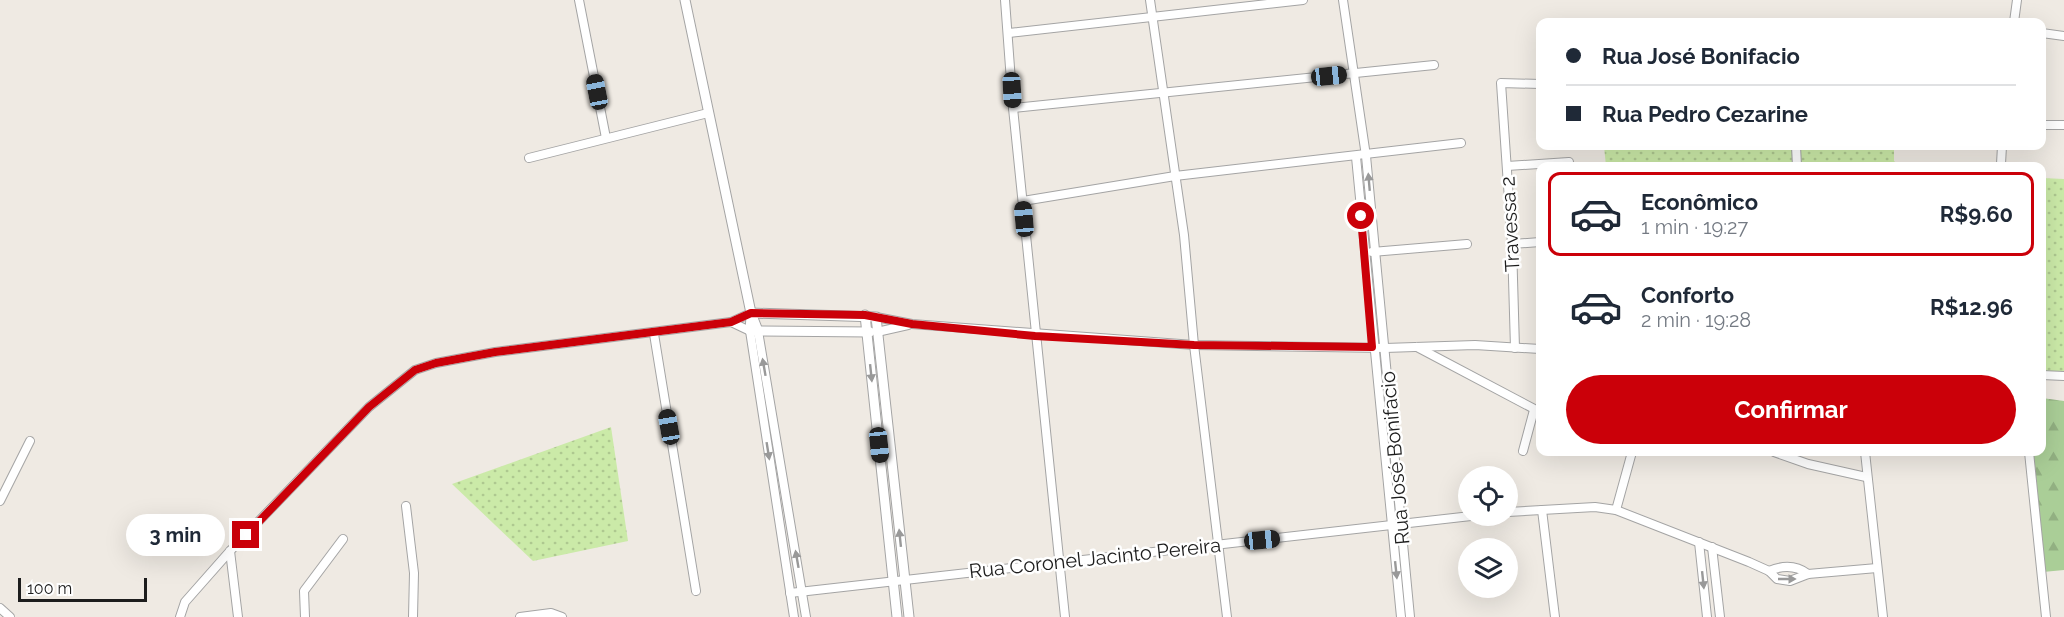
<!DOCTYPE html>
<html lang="pt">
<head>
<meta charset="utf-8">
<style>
  body { margin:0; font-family:Raleway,sans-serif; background:#f6f6f7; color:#1f2937; height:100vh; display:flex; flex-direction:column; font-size:22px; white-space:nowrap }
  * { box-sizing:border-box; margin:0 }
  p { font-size:20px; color:#747a83 }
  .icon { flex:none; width:33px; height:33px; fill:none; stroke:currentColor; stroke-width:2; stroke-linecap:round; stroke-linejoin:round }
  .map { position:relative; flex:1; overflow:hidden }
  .details { position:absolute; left:1536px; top:162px; width:510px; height:294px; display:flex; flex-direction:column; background:#fff; border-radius:12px; box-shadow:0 6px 24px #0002 }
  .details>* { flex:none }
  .banner { position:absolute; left:1536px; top:18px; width:510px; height:132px; border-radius:12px; box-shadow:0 6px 24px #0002; display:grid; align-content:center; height:132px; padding:0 30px; background:#fff }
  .fabs { position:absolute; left:1458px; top:466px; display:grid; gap:12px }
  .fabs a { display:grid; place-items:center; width:60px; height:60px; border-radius:50%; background:#fff; box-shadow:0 6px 24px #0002; font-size:30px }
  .scale { position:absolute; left:18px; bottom:15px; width:129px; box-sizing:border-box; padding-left:6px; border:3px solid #1d1d1d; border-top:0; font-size:16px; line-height:21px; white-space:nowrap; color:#1d1d1d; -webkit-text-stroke:4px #fff; paint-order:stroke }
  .end { position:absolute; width:27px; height:27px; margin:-14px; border:8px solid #cb0009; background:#fff; box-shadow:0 0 0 3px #fff }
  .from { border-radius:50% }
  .bubble { position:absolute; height:42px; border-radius:21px; background:#fff; box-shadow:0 6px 24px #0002; font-size:20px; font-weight:700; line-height:42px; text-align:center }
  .car { position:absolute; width:18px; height:36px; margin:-18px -9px; border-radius:8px; box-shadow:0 0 4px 2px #0007; background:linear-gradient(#222 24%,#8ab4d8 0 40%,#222 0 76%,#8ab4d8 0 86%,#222 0) }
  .banner b { display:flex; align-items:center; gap:21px; height:57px; font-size:22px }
  .banner b+b { border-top:2px solid #e0e1e3 }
  .banner i { width:15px; height:15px; background:#1f2937 }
  ul { padding:10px 0 0; list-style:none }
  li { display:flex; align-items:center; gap:18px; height:84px; margin:0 12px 9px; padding:0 18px; border:3px solid transparent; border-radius:12px }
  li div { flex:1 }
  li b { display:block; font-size:22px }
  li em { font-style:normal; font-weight:700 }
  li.selected { border-color:#cb0009 }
  li>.icon { width:54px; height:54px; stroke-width:1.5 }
  .cta { display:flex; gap:12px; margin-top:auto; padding:12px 30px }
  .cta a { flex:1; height:69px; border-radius:36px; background:#cb0009; color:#fff; font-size:24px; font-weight:700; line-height:69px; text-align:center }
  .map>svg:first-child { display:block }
  .grass { fill:url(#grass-dots) }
  .forest { fill:url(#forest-firs) }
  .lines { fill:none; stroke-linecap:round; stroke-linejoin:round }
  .minor-casing { stroke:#a4a4a4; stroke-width:10 }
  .tertiary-casing { stroke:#a4a4a4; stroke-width:11 }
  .minor { stroke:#fff; stroke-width:8 }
  .tertiary { stroke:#fff; stroke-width:9 }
  .oneway { fill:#999 }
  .route { stroke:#cb0009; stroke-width:8 }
  .labels { text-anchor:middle; stroke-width:5; stroke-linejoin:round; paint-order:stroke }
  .street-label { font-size:20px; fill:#1d1d1d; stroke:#fff }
</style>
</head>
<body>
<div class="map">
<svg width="2064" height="617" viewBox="0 0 2064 617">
  <defs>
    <pattern id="grass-dots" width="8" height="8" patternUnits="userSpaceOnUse" patternTransform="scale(1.5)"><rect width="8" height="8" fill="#cbeaa8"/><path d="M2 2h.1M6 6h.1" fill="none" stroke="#aec890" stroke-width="1.8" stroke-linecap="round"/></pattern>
    <pattern id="forest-firs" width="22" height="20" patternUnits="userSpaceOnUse" patternTransform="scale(1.5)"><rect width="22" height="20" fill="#aace97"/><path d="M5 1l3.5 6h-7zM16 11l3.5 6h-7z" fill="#92b082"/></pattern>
  </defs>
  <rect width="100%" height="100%" fill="#efeae3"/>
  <g class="grass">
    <path d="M 1604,146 L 1894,146 L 1894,161 L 1900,166 L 1606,166 Z"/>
    <path d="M 2042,178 L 2064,179 L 2064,374 L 2042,371 Z"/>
    <path d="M 611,427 L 628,541 L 533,561 L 452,484 Z"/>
  </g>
  <path class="forest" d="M 2042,398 L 2064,401 L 2064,570 L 2043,572 L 2029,452 L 2042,452 Z"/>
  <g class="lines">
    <defs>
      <g id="minor">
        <path d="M 579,0 L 606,138"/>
        <path d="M 1005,0 L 1013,108 L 1065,617"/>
        <path d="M 1150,0 L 1184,235 L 1194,345 L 1227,617"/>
        <path d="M 1343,0 L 1366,156 L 1410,617"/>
        <path d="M 2014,22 L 2017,0"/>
        <path d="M 1009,33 L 1303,0"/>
        <path d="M 2042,33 L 2064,36"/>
        <path d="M 1013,108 L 1434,65"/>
        <path d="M 2042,125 L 2064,125"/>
        <path d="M 1796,146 L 1797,166"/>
        <path d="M 1356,157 L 1401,617"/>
        <path d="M 529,158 L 708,113"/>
        <path d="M 2001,164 L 2002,146"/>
        <path d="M 1507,166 L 1569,162"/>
        <path d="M 1023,201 L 1175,176 L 1461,143"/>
        <path d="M 1512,244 L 1540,242"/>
        <path d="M 1372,252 L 1467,244"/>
        <path d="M 876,317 L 912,324 L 1194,345 L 1385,348 L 1475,345 L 1540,349"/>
        <path d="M 731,322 L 751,313"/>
        <path d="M 758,331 L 806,617"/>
        <path d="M 877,332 L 908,325"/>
        <path d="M 654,334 L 696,591"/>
        <path d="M 1417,347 L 1540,412"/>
        <path d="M 1515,348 L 1512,244 L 1501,83 L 1540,84"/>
        <path d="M 2042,375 L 2064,376"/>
        <path d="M 1523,451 L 1534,410"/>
        <path d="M 1774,452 L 1808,464 L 1866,477"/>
        <path d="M 1865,452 L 1883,617"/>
        <path d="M 2029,452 L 2046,617"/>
        <path d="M 0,501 L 30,441"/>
        <path d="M 406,506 L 414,573 L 413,617"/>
        <path d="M 1542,510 L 1555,617"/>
        <path d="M 1616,510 L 1632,452"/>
        <path d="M 1508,512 L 1595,507 L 1616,510 L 1749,562 L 1769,571 L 1777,579 L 1790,581 L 1808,574 L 1877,568"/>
        <path d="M 1699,542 L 1707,617"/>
        <path d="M 1712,547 L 1720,617"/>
        <path d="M 230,551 L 238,617"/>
        <path d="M 1769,571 C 1783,565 1796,565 1808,574"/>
        <path d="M 790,593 L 1471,516"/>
        <path d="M 0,608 L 10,617"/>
        <path d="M 180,617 L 185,602 L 230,551 L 369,407 L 415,370 L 436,363 L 495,352 L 731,322 L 750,331 L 794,617"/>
        <path d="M 305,617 L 304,591 L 343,539"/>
        <path d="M 520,617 L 551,613 L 562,617"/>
      </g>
      <g id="tertiary">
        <path d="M 685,0 L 751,313 L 758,331"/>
        <path d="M 751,313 L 876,317 L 909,617"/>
        <path d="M 865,315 L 897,617"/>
        <path d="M 751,316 L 750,331 L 870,332"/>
      </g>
    </defs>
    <use href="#minor" class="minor-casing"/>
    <use href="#tertiary" class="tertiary-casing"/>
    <use href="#minor" class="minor"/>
    <use href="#tertiary" class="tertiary"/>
  </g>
  <defs><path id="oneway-solid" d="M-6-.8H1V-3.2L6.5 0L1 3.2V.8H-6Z" transform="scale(1.5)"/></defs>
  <g class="oneway">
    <use href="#oneway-solid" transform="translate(1369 182) rotate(-95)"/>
    <use href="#oneway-solid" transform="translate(764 367) rotate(-100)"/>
    <use href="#oneway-solid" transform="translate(871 373) rotate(84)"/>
    <use href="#oneway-solid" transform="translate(768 451) rotate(81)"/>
    <use href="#oneway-solid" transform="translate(900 538) rotate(-96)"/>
    <use href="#oneway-solid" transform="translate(797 559) rotate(-100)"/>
    <use href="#oneway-solid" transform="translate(1396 570) rotate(84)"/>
    <use href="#oneway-solid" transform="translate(1787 579)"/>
    <use href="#oneway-solid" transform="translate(1703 580) rotate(84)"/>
  </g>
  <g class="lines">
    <path class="route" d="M 246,535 L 369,407 L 415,370 L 436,363 L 495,352 L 731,322 L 751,313 L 865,315 L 912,324 L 1035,336 L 1194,345 L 1372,347 L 1361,216"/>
  </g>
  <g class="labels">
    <g class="street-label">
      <text transform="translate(1510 224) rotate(-93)" y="7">Travessa 2</text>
      <text transform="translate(1395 458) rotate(-95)" y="7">Rua José Bonifacio</text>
      <text transform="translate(1095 558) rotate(-6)" y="7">Rua Coronel Jacinto Pereira</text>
    </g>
  </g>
</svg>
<div class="fabs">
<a><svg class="icon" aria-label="locate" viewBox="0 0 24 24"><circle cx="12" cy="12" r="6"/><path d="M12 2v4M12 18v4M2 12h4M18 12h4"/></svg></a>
<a><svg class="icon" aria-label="layers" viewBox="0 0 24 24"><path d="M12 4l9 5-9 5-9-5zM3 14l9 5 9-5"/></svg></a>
</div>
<div class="scale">100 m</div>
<i class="end from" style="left:1361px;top:216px"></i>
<i class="end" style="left:246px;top:535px"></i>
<div class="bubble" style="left:126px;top:514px;width:99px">3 min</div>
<i class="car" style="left:1329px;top:76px;rotate:84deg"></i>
<i class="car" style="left:1012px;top:90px;rotate:177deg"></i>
<i class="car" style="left:597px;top:92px;rotate:349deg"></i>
<i class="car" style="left:1024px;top:219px;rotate:355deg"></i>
<i class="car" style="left:669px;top:427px;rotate:350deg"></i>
<i class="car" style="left:879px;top:445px;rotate:174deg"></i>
<i class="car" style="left:1262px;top:540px;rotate:84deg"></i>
<div class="banner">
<b><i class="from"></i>Rua José Bonifacio</b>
<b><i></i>Rua Pedro Cezarine</b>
</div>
<section class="details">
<ul>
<li class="selected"><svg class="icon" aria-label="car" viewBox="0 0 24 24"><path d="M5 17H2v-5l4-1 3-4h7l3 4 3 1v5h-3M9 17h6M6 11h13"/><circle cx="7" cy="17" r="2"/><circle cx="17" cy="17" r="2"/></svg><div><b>Econômico</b><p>1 min · 19:27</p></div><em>R$9.60</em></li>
<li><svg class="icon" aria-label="car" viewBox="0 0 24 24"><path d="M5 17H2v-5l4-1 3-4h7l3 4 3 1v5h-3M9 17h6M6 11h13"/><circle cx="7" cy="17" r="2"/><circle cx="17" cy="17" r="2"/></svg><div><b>Conforto</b><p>2 min · 19:28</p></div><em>R$12.96</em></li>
</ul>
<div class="cta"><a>Confirmar</a></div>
</section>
</div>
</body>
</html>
